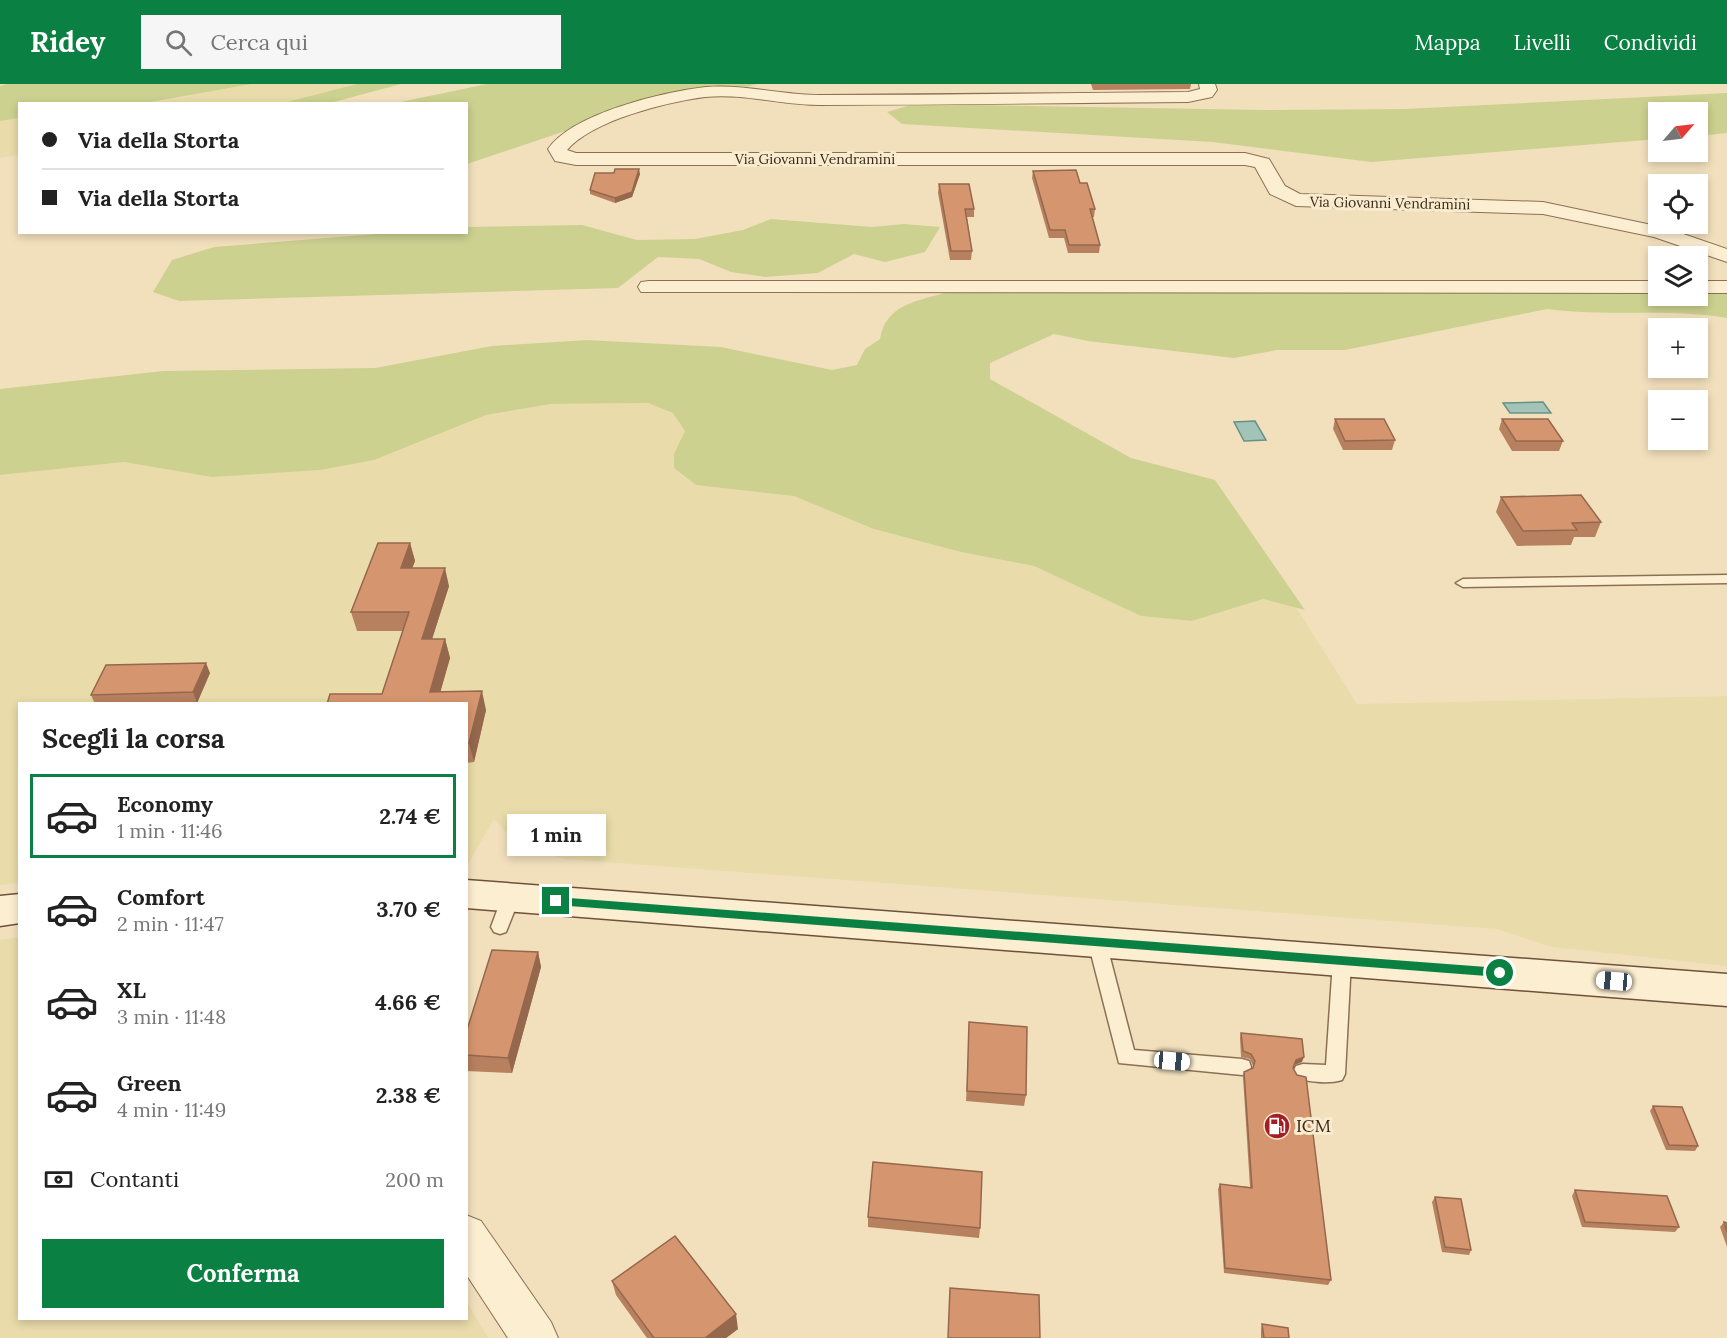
<!DOCTYPE html>
<html lang="it">
<head>
<meta charset="utf-8">
<style>
  body { margin:0; font-family:Lora,serif; background:#f6f6f6; color:#222; height:100vh; display:flex; flex-direction:column; font-size:22px; white-space:nowrap }
  * { box-sizing:border-box; margin:0 }
  p { font-size:20px; color:#767676 }
  .icon { flex:none; width:33px; height:33px; fill:none; stroke:currentColor; stroke-width:2; stroke-linecap:round; stroke-linejoin:round }
  .map { position:relative; flex:1; overflow:hidden }
  .drawer { position:absolute; left:18px; top:618px; width:450px; height:618px; display:flex; flex-direction:column; background:#fff; border-radius:0px; box-shadow:0 3px 9px #0003 }
  .drawer>* { flex:none }
  .top-card { position:absolute; left:18px; top:18px; width:450px; height:132px; border-radius:0px; box-shadow:0 3px 9px #0003; display:grid; align-content:center; height:132px; padding:0 24px; background:#fff }
  .needle { width:39px; rotate:62deg }
  .tools { position:absolute; left:1648px; top:18px; display:grid; gap:12px }
  .tools a { display:grid; place-items:center; width:60px; height:60px; border-radius:0px; background:#fff; box-shadow:0 3px 9px #0003; font-size:30px }
  .end { position:absolute; width:27px; height:27px; margin:-14px; border:8px solid #0b8043; background:#fff; box-shadow:0 0 0 3px #fff }
  .from { border-radius:50% }
  .bubble { position:absolute; height:42px; border-radius:0px; background:#fff; box-shadow:0 3px 9px #0003; font-size:20px; font-weight:700; line-height:42px; text-align:center }
  .car { position:absolute; width:18px; height:36px; margin:-18px -9px; border-radius:8px; box-shadow:0 0 4px 2px #0007; background:linear-gradient(#fff 24%,#345 0 40%,#fff 0 76%,#345 0 86%,#fff 0) }
  .top-card b { display:flex; align-items:center; gap:21px; height:57px; font-size:22px }
  .top-card b+b { border-top:2px solid #e0e0e0 }
  .top-card i { width:15px; height:15px; background:#222 }
  ul { padding:0; list-style:none }
  li { display:flex; align-items:center; gap:18px; height:84px; margin:0 12px 9px; padding:0 12px; border:3px solid transparent; border-radius:0px }
  li div { flex:1 }
  li b { display:block; font-size:22px }
  li em { font-style:normal; font-weight:700 }
  li.current { border-color:#0b8043 }
  li>.icon { width:54px; height:54px; stroke-width:1.5 }
  h2 { padding:0 24px; font-size:27px; line-height:72px }
  .pay { display:flex; align-items:center; gap:15px; height:66px; padding:0 24px; font-size:22px }
  .pay p { margin-inline-start:auto }
  .button { display:flex; gap:12px; margin-top:auto; padding:12px 24px }
  .button a { flex:1; height:69px; border-radius:0px; background:#0b8043; color:#fff; font-size:24px; font-weight:700; line-height:69px; text-align:center }
  header { display:flex; align-items:center; gap:36px; box-sizing:border-box; height:84px; padding:0 30px; background:#0b8043; color:#fff }
  header strong { font-size:28px }
  nav { display:flex; gap:33px; margin-inline-start:auto; font-size:21px }
  .search { width:420px; height:54px; background:#f6f6f6; display:flex; align-items:center; gap:15px; box-sizing:border-box; padding:0 21px; border-radius:0px; color:#767676; font-size:22px }
  .map>svg:first-child { display:block }
  .farmland { fill:#e9dcaa }
  .green { fill:#ccd190 }
  .water { fill:#a1c3b8; stroke:#689286; stroke-width:1.5 }
  .lines { fill:none; stroke-linecap:round; stroke-linejoin:round }
  .lane-casing { stroke:#8c7054; stroke-width:3 }
  .street-casing { stroke:#8c7054; stroke-width:2 }
  .secondary-casing { stroke:#6e5138; stroke-width:3 }
  .lane { fill:#fceed1; fill-rule:evenodd }
  .street { fill:#fceed1; fill-rule:evenodd }
  .secondary { fill:#fceed1; fill-rule:evenodd }
  .wall { fill:#b7805f }
  .shaded-wall { fill:#95684e }
  .building { fill:#d5956f; stroke:#95684e; stroke-width:1.5 }
  .route { fill:#0b8043 }
  .labels { text-anchor:middle; stroke-width:6; stroke-linejoin:round; paint-order:stroke }
  .far-street-label { font-size:14px; fill:#3a291b; stroke:#f9ebcd }
  .near-poi-label { font-size:18px; fill:#3a291b; stroke:#f9ebcd; text-anchor:start }
</style>
</head>
<body>
<header>
<strong>Ridey</strong>
<div class="search"><svg class="icon" aria-label="search" viewBox="0 0 24 24"><circle cx="10" cy="10" r="6"/><path d="M15 15l6 6"/></svg>Cerca qui</div>
<nav><a>Mappa</a><a>Livelli</a><a>Condividi</a></nav>
</header>
<div class="map">
<svg width="1727" height="1254" viewBox="0 0 1727 1254">
  <rect width="100%" height="100%" fill="#f2e0bd"/>
  <g class="farmland">
    <path d="M 252,0 L 357,0 L 283,19 L 146,20 Z"/>
    <path d="M 19,34 L 19,71 L 0,74 L 0,37 Z"/>
    <path d="M 648,319 L 673,329 L 686,347 L 674,370 L 696,401 L 794,412 L 961,468 L 1034,482 L 1141,532 L 1192,537 L 1263,515 L 1296,523 L 1357,620 L 1727,612 L 1727,882 L 1552,863 L 1496,845 L 564,775 L 516,759 L 494,735 L 467,782 L 466,620 L 20,620 L 19,799 L 0,801 L 0,391 L 124,378 L 212,393 L 374,376 L 486,331 L 551,320 Z"/>
    <path d="M 19,853 L 20,1234 L 466,1234 L 467,1218 L 488,1254 L 0,1254 L 0,856 Z"/>
  </g>
  <g class="green">
    <path d="M 7,0 L 252,0 L 146,19 L 20,20 L 19,34 L 0,37 L 0,2 Z"/>
    <path d="M 357,0 L 401,0 L 330,19 L 283,19 Z"/>
    <path d="M 487,0 L 757,0 L 747,3 L 712,2 L 670,12 L 467,80 L 466,20 L 391,20 Z"/>
    <path d="M 1727,9 L 1727,49 L 1698,52 L 1698,28 L 1659,28 L 1659,55 L 1371,78 L 1212,58 L 902,40 L 887,28 L 914,20 L 1264,26 L 1405,25 Z"/>
    <path d="M 771,135 L 872,143 L 904,140 L 940,143 L 925,168 L 885,178 L 854,170 L 818,189 L 765,193 L 731,188 L 699,175 L 658,173 L 618,204 L 179,217 L 153,208 L 172,176 L 214,163 L 390,149 L 466,148 L 467,143 L 582,141 L 637,156 L 695,155 L 743,146 Z"/>
    <path d="M 948,208 L 1659,209 L 1659,212 L 1727,209 L 1727,234 C 1668,224 1607,233 1547,225 L 1345,266 L 1277,266 L 1234,274 L 1088,257 L 1054,250 L 990,279 L 990,295 L 1131,374 L 1215,396 L 1305,526 L 1263,515 L 1192,537 L 1141,532 L 1034,482 L 961,468 L 874,445 L 794,412 L 696,401 L 674,384 L 674,370 L 685,347 L 673,329 L 648,319 L 551,320 L 486,331 L 374,376 L 320,386 L 212,393 L 124,378 L 0,391 L 0,305 L 163,287 L 375,284 L 492,262 L 587,256 L 721,263 L 832,286 L 857,281 L 865,265 L 880,255 C 886,219 919,217 948,208 Z"/>
  </g>
  <g class="water">
    <path d="M 1543,318 L 1551,329 L 1510,329 L 1503,319 Z"/>
    <path d="M 1255,337 L 1266,356 L 1244,357 L 1234,338 Z"/>
  </g>
  <g class="lines">
    <defs>
      <g id="lane">
        <path d="M 1727,491 L 1727,499 L 1463,503 L 1456,499 L 1463,495 Z"/>
        <path d="M 511,806 L 517,808 L 520,813 L 506,848 L 500,850 L 494,848 L 491,843 L 502,813 L 505,808 Z"/>
        <path d="M 1097,851 L 1103,853 L 1106,858 L 1134,966 L 1242,975 L 1249,977 L 1251,983 L 1249,989 L 1242,991 L 1119,979 L 1088,858 L 1091,853 Z"/>
        <path d="M 1342,870 L 1348,872 L 1351,877 L 1345,990 L 1342,996 C 1329,1000 1309,998 1296,994 L 1293,988 L 1296,982 L 1303,980 L 1326,981 L 1333,877 L 1336,872 Z"/>
      </g>
      <g id="street">
        <path d="M 1199,0 L 1215,0 L 1217,6 L 1212,13 L 1188,18 C 1065,19 942,21 819,21 C 781,21 743,9 705,13 C 667,18 593,36 567,66 L 576,69 L 1245,69 L 1269,75 L 1285,102 L 1300,110 L 1543,118 L 1666,144 L 1727,165 L 1727,178 L 1654,153 L 1543,130 L 1296,122 L 1270,110 L 1255,83 L 1245,81 L 576,81 L 555,77 L 548,65 C 573,29 663,8 706,3 C 744,0 781,11 819,11 C 942,11 1065,9 1188,8 L 1200,5 Z"/>
        <path d="M 649,197 L 1659,197 L 1659,209 L 641,208 L 638,203 L 641,198 Z"/>
        <rect x="1698" y="197" width="29" height="12"/>
        <path d="M 466,1131 L 481,1137 L 551,1238 L 558,1254 L 508,1254 L 466,1190 Z"/>
      </g>
      <g id="secondary">
        <path d="M 466,796 L 1727,890 L 1727,922 L 466,824 Z"/>
        <path d="M 20,810 L 20,839 L 0,842 L 0,812 Z"/>
      </g>
    </defs>
    <use href="#lane" class="lane-casing"/>
    <use href="#street" class="street-casing"/>
    <use href="#secondary" class="secondary-casing"/>
    <use href="#lane" class="lane"/>
    <use href="#street" class="street"/>
    <use href="#secondary" class="secondary"/>
  </g>
  <g class="wall">
    <path d="M 1091,0 L 1191,0 L 1190,5 L 1093,6 Z"/>
    <path d="M 1033,87 L 1080,99 L 1095,125 L 1094,133 L 1092,133 L 1100,161 L 1099,169 L 1068,169 L 1064,154 L 1049,154 L 1032,94 Z"/>
    <path d="M 640,90 L 632,113 L 615,119 L 590,110 L 590,106 Z"/>
    <path d="M 939,100 L 974,125 L 974,133 L 967,133 L 972,167 L 971,176 L 950,176 L 938,109 Z"/>
    <path d="M 1335,335 L 1395,356 L 1392,366 L 1343,366 L 1333,345 Z"/>
    <path d="M 1502,335 L 1563,357 L 1559,367 L 1512,367 L 1499,345 Z"/>
    <path d="M 1501,413 L 1601,438 L 1595,453 L 1574,453 L 1571,461 L 1517,462 L 1496,428 Z"/>
    <path d="M 410,459 L 415,477 L 412,484 L 449,502 L 432,555 L 445,555 L 450,574 L 440,608 L 486,626 L 474,678 L 466,679 L 466,620 L 382,610 L 403,547 L 357,547 L 351,528 Z"/>
    <path d="M 210,589 L 197,619 L 95,620 L 91,611 Z"/>
    <path d="M 538,868 L 541,883 L 512,989 L 466,987 L 466,949 Z"/>
    <path d="M 969,949 L 1026,1011 L 1024,1022 L 966,1017 Z"/>
    <path d="M 1241,949 L 1302,978 L 1294,981 L 1293,984 L 1331,1196 L 1328,1201 L 1224,1189 L 1218,1105 L 1220,1100 L 1250,1103 L 1243,993 L 1244,988 L 1253,985 L 1253,982 L 1250,975 L 1241,973 L 1240,954 Z"/>
    <path d="M 1653,1022 L 1698,1062 L 1695,1067 L 1666,1066 L 1650,1027 Z"/>
    <path d="M 1575,1106 L 1679,1143 L 1675,1148 L 1582,1143 L 1572,1112 Z"/>
    <path d="M 1435,1113 L 1471,1166 L 1469,1171 L 1442,1168 L 1432,1118 Z"/>
    <path d="M 868,1133 L 980,1144 L 979,1154 L 868,1143 Z"/>
    <path d="M 1724,1138 L 1727,1139 L 1727,1163 L 1720,1143 Z"/>
    <path d="M 612,1197 L 738,1245 L 726,1254 L 647,1254 L 616,1211 Z"/>
    <path d="M 1262,1240 L 1289,1254 L 1261,1254 L 1261,1245 Z"/>
  </g>
  <g class="shaded-wall">
    <path d="M 639,85 L 640,90 L 632,113 L 615,119 L 615,114 Z"/>
    <path d="M 410,459 L 415,477 L 405,503 L 401,484 Z"/>
    <path d="M 445,484 L 449,502 L 426,574 L 422,555 Z"/>
    <path d="M 445,555 L 450,574 L 437,620 L 430,608 Z"/>
    <path d="M 206,579 L 210,589 L 197,619 L 193,608 Z"/>
    <path d="M 482,607 L 486,626 L 474,678 L 469,659 Z"/>
    <path d="M 538,868 L 541,883 L 512,989 L 508,974 Z"/>
    <path d="M 1304,973 L 1302,978 L 1294,981 L 1296,976 Z"/>
    <path d="M 736,1230 L 738,1245 L 726,1254 L 705,1254 Z"/>
  </g>
  <g class="building">
    <path d="M 615,85 L 639,85 L 632,108 L 615,114 L 590,106 L 595,89 L 614,89 Z"/>
    <path d="M 1076,86 L 1080,99 L 1087,99 L 1095,125 L 1090,125 L 1100,161 L 1069,161 L 1065,146 L 1050,146 L 1033,87 Z"/>
    <path d="M 939,100 L 969,100 L 974,125 L 965,125 L 972,167 L 951,167 Z"/>
    <path d="M 1335,335 L 1384,335 L 1395,356 L 1345,357 Z"/>
    <path d="M 1502,335 L 1548,335 L 1563,357 L 1516,357 Z"/>
    <path d="M 1581,411 L 1601,438 L 1572,439 L 1577,446 L 1523,447 L 1501,413 Z"/>
    <path d="M 378,459 L 410,459 L 401,484 L 445,484 L 422,555 L 445,555 L 430,608 L 482,607 L 469,659 L 466,659 L 466,620 L 327,620 L 330,610 L 382,610 L 409,528 L 351,528 Z"/>
    <path d="M 206,579 L 193,608 L 91,611 L 106,581 Z"/>
    <path d="M 492,866 L 538,868 L 508,974 L 466,971 L 466,949 Z"/>
    <path d="M 969,938 L 1027,943 L 1026,1011 L 967,1007 Z"/>
    <path d="M 1241,949 L 1302,955 L 1304,973 L 1296,976 L 1293,984 L 1297,991 L 1306,993 L 1331,1196 L 1225,1184 L 1220,1100 L 1252,1104 L 1244,988 L 1253,984 L 1255,977 L 1251,970 L 1243,967 Z"/>
    <path d="M 1653,1022 L 1682,1023 L 1698,1062 L 1669,1061 Z"/>
    <path d="M 873,1078 L 982,1088 L 980,1144 L 868,1133 Z"/>
    <path d="M 1575,1106 L 1667,1112 L 1679,1143 L 1585,1138 Z"/>
    <path d="M 1435,1113 L 1461,1115 L 1471,1166 L 1445,1163 Z"/>
    <path d="M 1724,1138 L 1727,1139 L 1727,1148 Z"/>
    <path d="M 675,1152 L 736,1230 L 705,1254 L 654,1254 L 612,1197 Z"/>
    <path d="M 950,1204 L 1039,1211 L 1040,1254 L 948,1254 Z"/>
    <path d="M 1262,1240 L 1288,1244 L 1289,1254 L 1264,1254 Z"/>
  </g>
  <path class="route" d="M 556,813 L 1500,884 L 1506,889 L 1500,893 L 556,821 L 550,817 Z"/>
  <defs>
    <symbol id="fuel-disc" viewBox="-11 -11 22 22"><circle r="9.5" fill="#a21e24" stroke="#f9ebcd"/><path d="M-5.5-6h7V0h2V4h1.3V-2.5L3-4.5l.8-.8L6-3V5H2.5V1h-1V6h-7ZM-4.2-4.7v3.2H.2V-4.7Z" fill="#fff"/></symbol>
  </defs>
  <g fill-rule="evenodd">
    <use href="#fuel-disc" x="1262" y="1027" width="30" height="30"/>
  </g>
  <g class="labels">
    <g class="far-street-label">
      <text x="815" y="80">Via Giovanni Vendramini</text>
      <text transform="translate(1390 119) rotate(1)" y="5">Via Giovanni Vendramini</text>
    </g>
    <g class="near-poi-label">
      <text x="1296" y="1048">ICM</text>
    </g>
  </g>
</svg>
<div class="tools">
<a><svg class="needle" viewBox="-14 -14 28 28"><path d="M0-13l5 13h-10z" fill="#e53935"/><path d="M0 13l5-13h-10z" fill="#767676"/></svg></a>
<a><svg class="icon" aria-label="locate" viewBox="0 0 24 24"><circle cx="12" cy="12" r="6"/><path d="M12 2v4M12 18v4M2 12h4M18 12h4"/></svg></a>
<a><svg class="icon" aria-label="layers" viewBox="0 0 24 24"><path d="M12 4l9 5-9 5-9-5zM3 14l9 5 9-5"/></svg></a>
<a>+</a>
<a>−</a>
</div>
<i class="end from" style="left:1500px;top:889px"></i>
<i class="end" style="left:556px;top:817px"></i>
<div class="bubble" style="left:507px;top:730px;width:99px">1 min</div>
<i class="car" style="left:1614px;top:897px;rotate:275deg"></i>
<i class="car" style="left:1172px;top:977px;rotate:95deg"></i>
<div class="top-card">
<b><i class="from"></i>Via della Storta</b>
<b><i></i>Via della Storta</b>
</div>
<section class="drawer">
<h2>Scegli la corsa</h2>
<ul>
<li class="current"><svg class="icon" aria-label="car" viewBox="0 0 24 24"><path d="M5 17H2v-5l4-1 3-4h7l3 4 3 1v5h-3M9 17h6M6 11h13"/><circle cx="7" cy="17" r="2"/><circle cx="17" cy="17" r="2"/></svg><div><b>Economy</b><p>1 min · 11:46</p></div><em>2.74 €</em></li>
<li><svg class="icon" aria-label="car" viewBox="0 0 24 24"><path d="M5 17H2v-5l4-1 3-4h7l3 4 3 1v5h-3M9 17h6M6 11h13"/><circle cx="7" cy="17" r="2"/><circle cx="17" cy="17" r="2"/></svg><div><b>Comfort</b><p>2 min · 11:47</p></div><em>3.70 €</em></li>
<li><svg class="icon" aria-label="car" viewBox="0 0 24 24"><path d="M5 17H2v-5l4-1 3-4h7l3 4 3 1v5h-3M9 17h6M6 11h13"/><circle cx="7" cy="17" r="2"/><circle cx="17" cy="17" r="2"/></svg><div><b>XL</b><p>3 min · 11:48</p></div><em>4.66 €</em></li>
<li><svg class="icon" aria-label="car" viewBox="0 0 24 24"><path d="M5 17H2v-5l4-1 3-4h7l3 4 3 1v5h-3M9 17h6M6 11h13"/><circle cx="7" cy="17" r="2"/><circle cx="17" cy="17" r="2"/></svg><div><b>Green</b><p>4 min · 11:49</p></div><em>2.38 €</em></li>
</ul>
<div class="pay"><svg class="icon" aria-label="cash" viewBox="0 0 24 24"><path d="M3 7h18v10H3z"/><circle cx="12" cy="12" r="2"/></svg>Contanti<p>200 m</p></div>
<div class="button"><a>Conferma</a></div>
</section>
</div>
</body>
</html>
